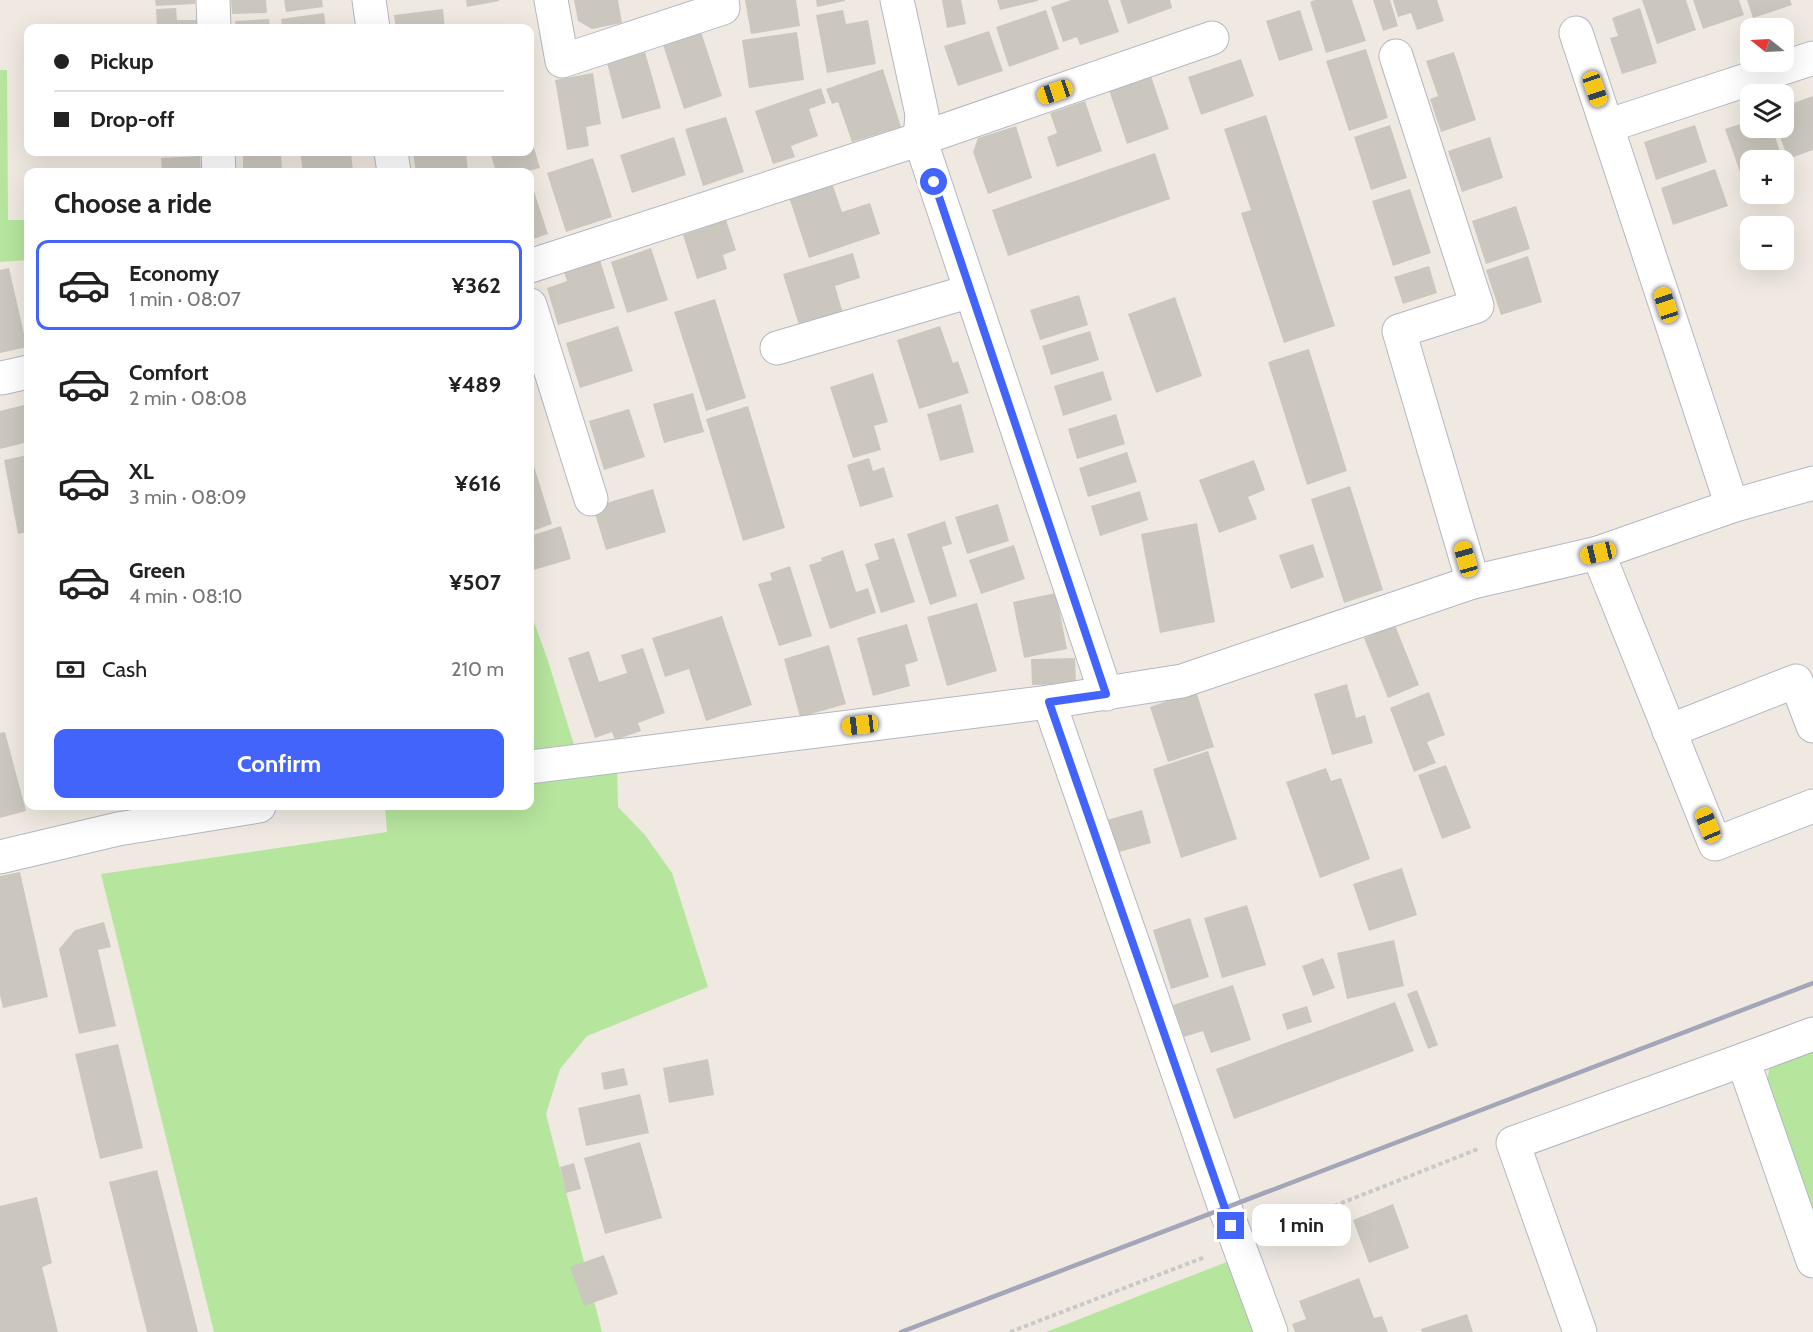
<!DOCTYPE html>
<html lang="en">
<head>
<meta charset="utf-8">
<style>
  body { margin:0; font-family:Cabin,sans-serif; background:#f2f2f2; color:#222; height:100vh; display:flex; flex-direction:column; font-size:22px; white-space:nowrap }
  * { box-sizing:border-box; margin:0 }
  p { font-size:20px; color:#767676 }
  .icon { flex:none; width:33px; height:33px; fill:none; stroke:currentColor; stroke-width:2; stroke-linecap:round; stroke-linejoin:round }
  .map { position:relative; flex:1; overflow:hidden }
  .side { position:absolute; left:24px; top:168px; width:510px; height:642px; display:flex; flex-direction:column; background:#fff; border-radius:12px; box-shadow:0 6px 24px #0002 }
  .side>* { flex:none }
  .banner { position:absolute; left:24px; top:24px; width:510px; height:132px; border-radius:12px; box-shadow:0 6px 24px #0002; display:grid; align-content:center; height:132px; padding:0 30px; background:#fff }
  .needle { width:39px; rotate:288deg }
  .buttons { position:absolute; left:1740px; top:18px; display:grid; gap:12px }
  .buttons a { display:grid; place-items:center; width:54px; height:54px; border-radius:12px; background:#fff; box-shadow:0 6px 24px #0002; font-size:30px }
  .end { position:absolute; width:27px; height:27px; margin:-14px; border:8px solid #4264fb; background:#fff; box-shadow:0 0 0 3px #fff }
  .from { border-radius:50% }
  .bubble { position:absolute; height:42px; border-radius:12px; background:#fff; box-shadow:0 6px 24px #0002; font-size:20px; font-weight:700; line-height:42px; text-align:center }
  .car { position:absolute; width:18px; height:36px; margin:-18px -9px; border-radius:8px; box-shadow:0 0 4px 2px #0007; background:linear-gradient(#f5c518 24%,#345 0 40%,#f5c518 0 76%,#345 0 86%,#f5c518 0) }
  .banner b { display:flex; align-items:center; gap:21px; height:57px; font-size:22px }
  .banner b+b { border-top:2px solid #e0e0e0 }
  .banner i { width:15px; height:15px; background:#222 }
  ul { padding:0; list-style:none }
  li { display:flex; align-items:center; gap:18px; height:90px; margin:0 12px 9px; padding:0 18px; border:3px solid transparent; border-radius:12px }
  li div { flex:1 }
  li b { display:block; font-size:22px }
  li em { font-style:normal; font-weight:700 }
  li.current { border-color:#4264fb }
  li>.icon { width:54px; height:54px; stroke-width:1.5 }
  h2 { padding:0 30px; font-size:27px; line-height:72px }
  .pay { display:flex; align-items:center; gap:15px; height:66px; padding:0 30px; font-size:22px }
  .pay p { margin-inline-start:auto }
  .button { display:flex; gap:12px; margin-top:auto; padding:12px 30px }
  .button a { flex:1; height:69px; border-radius:12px; background:#4264fb; color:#fff; font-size:24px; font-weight:700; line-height:69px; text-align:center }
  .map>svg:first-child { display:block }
  .green { fill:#b6e59e }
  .building { fill:#cbc7bf }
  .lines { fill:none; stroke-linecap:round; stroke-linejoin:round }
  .minor-casing { stroke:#b4b7c1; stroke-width:35 }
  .path { stroke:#c9c9c9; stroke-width:4; stroke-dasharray:4.5 3; stroke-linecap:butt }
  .minor { stroke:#fff; stroke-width:33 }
  .rail { stroke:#a3a6b8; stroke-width:4.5 }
  .route { stroke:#4264fb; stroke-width:8 }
</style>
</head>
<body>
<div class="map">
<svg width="1813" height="1332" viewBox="0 0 1813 1332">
  <rect width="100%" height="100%" fill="#efe9e1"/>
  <g class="green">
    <path d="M 0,70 L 7,70 L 8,220 L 28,220 L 28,260 L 0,262 Z"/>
    <path d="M 530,611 L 547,658 L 575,748 L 530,754 Z"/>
    <path d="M 617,764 L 618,807 L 645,835 L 672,873 L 708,987 L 587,1036 L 560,1069 L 546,1114 L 602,1332 L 214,1332 L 101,874 L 387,832 L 385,806 L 530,806 L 530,776 Z"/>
    <path d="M 1813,1047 L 1813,1212 L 1767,1083 L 1770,1063 Z"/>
    <path d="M 1232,1260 L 1258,1332 L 1046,1332 Z"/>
  </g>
  <g class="building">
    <path d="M 155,0 L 195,0 L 195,4 L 156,6 Z"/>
    <path d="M 231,0 L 266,0 L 267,13 L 232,14 Z"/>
    <path d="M 284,0 L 322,0 L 323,7 L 286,12 Z"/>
    <path d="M 466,0 L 499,0 L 499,1 L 467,7 Z"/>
    <path d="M 574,0 L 618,0 L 622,23 L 592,29 L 578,21 Z"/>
    <path d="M 745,0 L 796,0 L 800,26 L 751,34 Z"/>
    <path d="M 816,0 L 845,0 L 845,1 L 817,7 Z"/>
    <path d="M 942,0 L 961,0 L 966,24 L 947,28 Z"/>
    <path d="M 997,0 L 1038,0 L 1038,1 L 1000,10 Z"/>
    <path d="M 1071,0 L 1108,0 L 1119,32 L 1080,45 L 1077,37 L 1063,42 L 1051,7 Z"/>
    <path d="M 1120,0 L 1170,0 L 1172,8 L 1128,24 Z"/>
    <path d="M 1315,0 L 1352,0 L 1366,41 L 1326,53 L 1310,2 Z"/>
    <path d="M 1373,0 L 1390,0 L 1398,26 L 1383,31 Z"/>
    <path d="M 1393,0 L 1437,0 L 1444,21 L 1417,30 L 1411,13 L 1398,17 Z"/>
    <path d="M 1642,0 L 1686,0 L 1696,30 L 1657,44 Z"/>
    <path d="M 1693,0 L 1739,0 L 1744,15 L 1703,29 Z"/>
    <path d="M 1747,0 L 1790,0 L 1792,5 L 1753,18 Z"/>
    <path d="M 176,8 L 177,20 L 196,20 L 197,28 L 157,28 L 156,9 Z"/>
    <path d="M 1640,8 L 1657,63 L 1622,74 L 1610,38 L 1618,36 L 1612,18 Z"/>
    <path d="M 443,9 L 445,28 L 396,28 L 394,15 Z"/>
    <path d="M 843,10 L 846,24 L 868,20 L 876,64 L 827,73 L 816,15 Z"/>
    <path d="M 1046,10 L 1059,49 L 1009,67 L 996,27 Z"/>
    <path d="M 1300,10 L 1313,50 L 1279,61 L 1266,21 Z"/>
    <path d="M 324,13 L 326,28 L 282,28 L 281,19 Z"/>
    <path d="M 269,19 L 270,28 L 236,28 L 235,21 Z"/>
    <path d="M 989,31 L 1003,71 L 958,86 L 944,46 Z"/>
    <path d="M 701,32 L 722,96 L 684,109 L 663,45 Z"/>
    <path d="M 797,32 L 804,80 L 749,88 L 742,40 Z"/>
    <path d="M 1366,49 L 1388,118 L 1349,131 L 1326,61 Z"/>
    <path d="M 645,52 L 661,108 L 622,119 L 607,63 Z"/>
    <path d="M 1454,52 L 1476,120 L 1441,132 L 1430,99 L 1438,96 L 1426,61 Z"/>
    <path d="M 1241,59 L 1254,96 L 1201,115 L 1188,77 Z"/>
    <path d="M 883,69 L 901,127 L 852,142 L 838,102 L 832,104 L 826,89 Z"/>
    <path d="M 593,73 L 601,124 L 586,127 L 589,146 L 567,150 L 555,80 Z"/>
    <path d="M 1151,76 L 1169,129 L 1127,144 L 1109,90 Z"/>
    <path d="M 821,88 L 826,103 L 809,109 L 818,136 L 791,146 L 795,157 L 773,164 L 755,111 Z"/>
    <path d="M 1813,96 L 1813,150 L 1788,159 L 1777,128 L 1784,128 L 1784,122 L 1790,120 L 1785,106 Z"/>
    <path d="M 1085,101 L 1102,151 L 1057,167 L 1047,137 L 1057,133 L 1050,113 Z"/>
    <path d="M 1266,115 L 1335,326 L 1284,343 L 1241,213 L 1251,210 L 1224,129 Z"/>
    <path d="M 726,117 L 744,172 L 703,186 L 685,129 Z"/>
    <path d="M 1750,121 L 1750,128 L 1772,128 L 1782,157 L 1773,160 L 1750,160 L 1750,168 L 1740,172 L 1725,129 Z"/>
    <path d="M 1390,125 L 1407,178 L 1371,190 L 1354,137 Z"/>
    <path d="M 1695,125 L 1707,162 L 1656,180 L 1644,142 Z"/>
    <path d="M 1016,126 L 1032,178 L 988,194 L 973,152 L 978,138 Z"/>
    <path d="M 530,134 L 540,168 L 524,172 L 496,172 L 490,152 L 530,152 Z"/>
    <path d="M 674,137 L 686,175 L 632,193 L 620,155 Z"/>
    <path d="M 1490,137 L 1503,178 L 1462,192 L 1448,151 Z"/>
    <path d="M 243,152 L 281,152 L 282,172 L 243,172 Z"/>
    <path d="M 300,152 L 351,152 L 353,171 L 303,172 Z"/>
    <path d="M 413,152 L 466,152 L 468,172 L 416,172 Z"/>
    <path d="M 1155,153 L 1170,199 L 1008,256 L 992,210 Z"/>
    <path d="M 200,156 L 201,172 L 162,172 L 161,158 Z"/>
    <path d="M 593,158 L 612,217 L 566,232 L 547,173 Z"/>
    <path d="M 1715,169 L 1728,206 L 1673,225 L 1661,188 Z"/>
    <path d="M 530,179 L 548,234 L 530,240 Z"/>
    <path d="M 832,183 L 842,212 L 870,203 L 880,234 L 809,258 L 789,197 Z"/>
    <path d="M 1410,189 L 1431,253 L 1393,266 L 1372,201 Z"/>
    <path d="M 1516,206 L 1530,249 L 1486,264 L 1472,221 Z"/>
    <path d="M 726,220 L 736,250 L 723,255 L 727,269 L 697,279 L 683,235 Z"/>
    <path d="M 651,248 L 668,300 L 627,313 L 611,262 Z"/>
    <path d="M 853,253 L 860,278 L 835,286 L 843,313 L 799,325 L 783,274 Z"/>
    <path d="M 1528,256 L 1542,302 L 1501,315 L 1486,270 Z"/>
    <path d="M 600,260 L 615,308 L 558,325 L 547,288 L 567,281 L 564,272 Z"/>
    <path d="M 1429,266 L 1437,293 L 1403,304 L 1394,277 Z"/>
    <path d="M 9,268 L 27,347 L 0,353 L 0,270 Z"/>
    <path d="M 1079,295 L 1088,325 L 1040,340 L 1030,310 Z"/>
    <path d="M 1175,297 L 1202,376 L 1156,393 L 1128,314 Z"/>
    <path d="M 715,299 L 746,398 L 706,411 L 674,312 Z"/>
    <path d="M 618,326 L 633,371 L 580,388 L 566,343 Z"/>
    <path d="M 940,326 L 953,363 L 958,361 L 969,393 L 919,409 L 897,340 Z"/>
    <path d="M 1090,331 L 1099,360 L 1051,375 L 1042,346 Z"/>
    <path d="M 1309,349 L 1347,471 L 1307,485 L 1268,362 Z"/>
    <path d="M 1103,371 L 1112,400 L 1063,416 L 1054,386 Z"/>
    <path d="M 873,373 L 888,422 L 874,426 L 881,450 L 853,458 L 830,387 Z"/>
    <path d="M 693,393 L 704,432 L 664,443 L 653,404 Z"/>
    <path d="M 28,404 L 28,442 L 0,449 L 0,411 Z"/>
    <path d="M 961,404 L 974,452 L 940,461 L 927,414 Z"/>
    <path d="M 748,406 L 785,528 L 743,541 L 706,419 Z"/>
    <path d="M 629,409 L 645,457 L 604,470 L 589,421 Z"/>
    <path d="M 1116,414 L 1125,444 L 1077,459 L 1068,429 Z"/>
    <path d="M 1127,452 L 1137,482 L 1088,497 L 1079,468 Z"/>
    <path d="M 28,455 L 28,532 L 18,534 L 4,460 Z"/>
    <path d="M 869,458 L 873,471 L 884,467 L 893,497 L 860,507 L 847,465 Z"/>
    <path d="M 1254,460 L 1265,490 L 1248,497 L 1257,519 L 1219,533 L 1199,480 Z"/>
    <path d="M 533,463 L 552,524 L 530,532 L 530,464 Z"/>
    <path d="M 1350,486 L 1383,590 L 1344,603 L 1311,499 Z"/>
    <path d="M 653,489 L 666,532 L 606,550 L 593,507 Z"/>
    <path d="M 1140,491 L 1148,520 L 1100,536 L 1091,506 Z"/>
    <path d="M 998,504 L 1009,541 L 967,554 L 955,517 Z"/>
    <path d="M 945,521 L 952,544 L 942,547 L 957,596 L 930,605 L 907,534 Z"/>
    <path d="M 1197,523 L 1215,622 L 1160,633 L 1141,534 Z"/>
    <path d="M 561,526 L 571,559 L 530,571 L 530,536 Z"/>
    <path d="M 894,538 L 915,602 L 881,613 L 865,564 L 879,559 L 874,544 Z"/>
    <path d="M 1313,544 L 1324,577 L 1291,589 L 1279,555 Z"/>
    <path d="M 1014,545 L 1025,579 L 981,594 L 969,560 Z"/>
    <path d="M 843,550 L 856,592 L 868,588 L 876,613 L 830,629 L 809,565 L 822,561 L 821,558 Z"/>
    <path d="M 790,566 L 812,636 L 779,646 L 758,584 L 772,580 L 770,573 Z"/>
    <path d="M 1056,593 L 1067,649 L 1024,658 L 1013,602 Z"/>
    <path d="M 977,603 L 997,671 L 947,686 L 927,617 Z"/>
    <path d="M 722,616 L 752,705 L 706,721 L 689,669 L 665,677 L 652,638 Z"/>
    <path d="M 907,624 L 918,661 L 905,665 L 910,686 L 873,696 L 857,638 Z"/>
    <path d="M 1395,625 L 1419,685 L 1388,698 L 1364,638 Z"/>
    <path d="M 829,645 L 846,704 L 800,717 L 784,659 Z"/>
    <path d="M 643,648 L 665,713 L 638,723 L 641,731 L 615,740 L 612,732 L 595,738 L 568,658 L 589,651 L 599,682 L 627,673 L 621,655 Z"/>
    <path d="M 1075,658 L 1076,684 L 1032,685 L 1031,659 Z"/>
    <path d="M 1347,684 L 1356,718 L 1365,715 L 1373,743 L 1332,755 L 1314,694 Z"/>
    <path d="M 1196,691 L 1214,747 L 1168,762 L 1150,707 Z"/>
    <path d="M 1429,692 L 1445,735 L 1427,742 L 1436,763 L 1414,772 L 1390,708 Z"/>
    <path d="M 5,732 L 26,811 L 0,818 L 0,733 Z"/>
    <path d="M 1208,751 L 1237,839 L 1181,858 L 1153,769 Z"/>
    <path d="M 1446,765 L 1471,828 L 1442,839 L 1418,775 Z"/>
    <path d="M 1326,768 L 1331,781 L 1341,778 L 1370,859 L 1320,878 L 1286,782 Z"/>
    <path d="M 1142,810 L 1151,843 L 1116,853 L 1107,820 Z"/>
    <path d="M 1402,868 L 1417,915 L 1369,931 L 1353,884 Z"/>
    <path d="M 20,872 L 48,997 L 3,1008 L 0,995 L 0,876 Z"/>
    <path d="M 1247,905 L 1266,965 L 1222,978 L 1204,918 Z"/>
    <path d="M 1190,918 L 1209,977 L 1171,989 L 1153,930 Z"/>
    <path d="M 104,922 L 111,947 L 98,950 L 116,1026 L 79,1034 L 59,949 L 75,930 Z"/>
    <path d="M 1394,940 L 1404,986 L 1347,999 L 1337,953 Z"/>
    <path d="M 1323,958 L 1335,988 L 1313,996 L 1302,966 Z"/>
    <path d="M 1233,985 L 1251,1040 L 1211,1053 L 1203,1031 L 1184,1037 L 1173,1005 Z"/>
    <path d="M 1417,990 L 1438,1045 L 1428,1049 L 1407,994 Z"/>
    <path d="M 1395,1002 L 1414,1051 L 1234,1119 L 1216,1069 Z"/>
    <path d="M 1307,1006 L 1312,1022 L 1287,1030 L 1282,1014 Z"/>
    <path d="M 118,1044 L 143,1148 L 100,1159 L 75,1054 Z"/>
    <path d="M 708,1059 L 714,1095 L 669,1103 L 663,1068 Z"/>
    <path d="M 624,1068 L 628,1085 L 604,1090 L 601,1073 Z"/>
    <path d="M 640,1094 L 649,1133 L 586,1146 L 578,1108 Z"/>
    <path d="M 640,1142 L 662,1218 L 605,1234 L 584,1158 Z"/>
    <path d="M 574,1163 L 581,1189 L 566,1193 L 560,1167 Z"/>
    <path d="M 157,1170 L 198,1332 L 147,1332 L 109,1182 Z"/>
    <path d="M 37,1197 L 52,1263 L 42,1267 L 58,1332 L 0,1332 L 0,1206 Z"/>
    <path d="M 1393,1204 L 1409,1248 L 1369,1263 L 1353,1220 Z"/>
    <path d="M 604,1255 L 618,1294 L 584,1306 L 570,1267 Z"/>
    <path d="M 1359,1278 L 1374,1318 L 1382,1316 L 1388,1332 L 1295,1332 L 1292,1324 L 1306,1319 L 1299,1301 Z"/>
    <path d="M 1467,1314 L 1473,1332 L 1422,1332 L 1421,1329 Z"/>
  </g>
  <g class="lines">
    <defs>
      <g id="minor">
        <path d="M 213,0 L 214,28"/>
        <path d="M 369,0 L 373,28"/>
        <path d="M 551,0 L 562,61 L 723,8 L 722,0"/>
        <path d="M 897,0 L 922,114 L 920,139 L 1106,694"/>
        <path d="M 1576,33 L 1732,506"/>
        <path d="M 1396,56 L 1477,306 L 1399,331 L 1473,582"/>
        <path d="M 1607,126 L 1813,58"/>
        <path d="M 218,152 L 219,172"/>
        <path d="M 391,152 L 394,172"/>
        <path d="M 530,266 L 920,139 L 1212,38"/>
        <path d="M 530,305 L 591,499"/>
        <path d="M 777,348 L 971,291"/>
        <path d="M 2,378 L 28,372"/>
        <path d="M 1598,553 L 1715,844 L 1813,806"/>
        <path d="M 1049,702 L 1225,1208 L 1271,1332"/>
        <path d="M 1669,731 L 1796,681 L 1813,726"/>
        <path d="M 530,767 L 1049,702 L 1182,681 L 1473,582 L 1598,553 L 1732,506 L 1813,483"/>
        <path d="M 0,857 L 118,829 L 259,806"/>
        <path d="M 1743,1060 L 1813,1034"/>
        <path d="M 1580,1332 L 1513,1143 L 1743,1060 L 1813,1261"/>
      </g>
    </defs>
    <use href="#minor" class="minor-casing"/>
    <g class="path">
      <path d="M 1271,1231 L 1478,1149"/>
      <path d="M 1010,1332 L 1205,1257"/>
    </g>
    <use href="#minor" class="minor"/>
    <path class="rail" d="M 901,1332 L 1813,983"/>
  </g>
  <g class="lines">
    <path class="route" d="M 934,182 L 1106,694 L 1049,702 L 1231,1226"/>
  </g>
</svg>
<div class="buttons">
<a><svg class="needle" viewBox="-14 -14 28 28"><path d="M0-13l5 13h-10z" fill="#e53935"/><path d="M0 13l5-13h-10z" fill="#767676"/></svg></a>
<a><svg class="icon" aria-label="layers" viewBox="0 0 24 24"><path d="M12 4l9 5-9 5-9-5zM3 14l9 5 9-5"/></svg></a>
<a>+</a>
<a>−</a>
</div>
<i class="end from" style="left:934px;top:182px"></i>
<i class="end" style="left:1231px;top:1226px"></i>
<div class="bubble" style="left:1252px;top:1204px;width:99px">1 min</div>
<i class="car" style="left:1595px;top:89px;rotate:161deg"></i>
<i class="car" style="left:1055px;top:92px;rotate:251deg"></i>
<i class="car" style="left:1666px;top:305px;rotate:342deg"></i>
<i class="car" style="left:1598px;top:553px;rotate:257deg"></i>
<i class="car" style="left:1466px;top:559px;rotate:344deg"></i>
<i class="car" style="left:860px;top:725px;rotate:263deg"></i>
<i class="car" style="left:1708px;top:825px;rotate:338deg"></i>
<div class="banner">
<b><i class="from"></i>Pickup</b>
<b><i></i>Drop-off</b>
</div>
<section class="side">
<h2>Choose a ride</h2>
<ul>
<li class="current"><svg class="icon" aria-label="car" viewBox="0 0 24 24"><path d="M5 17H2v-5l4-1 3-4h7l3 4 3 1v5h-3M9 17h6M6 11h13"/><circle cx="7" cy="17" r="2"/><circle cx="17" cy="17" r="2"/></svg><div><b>Economy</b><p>1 min · 08:07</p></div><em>¥362</em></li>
<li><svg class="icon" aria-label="car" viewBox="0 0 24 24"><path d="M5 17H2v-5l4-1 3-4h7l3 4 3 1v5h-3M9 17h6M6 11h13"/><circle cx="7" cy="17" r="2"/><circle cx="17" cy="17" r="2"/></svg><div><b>Comfort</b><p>2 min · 08:08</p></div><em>¥489</em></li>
<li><svg class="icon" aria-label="car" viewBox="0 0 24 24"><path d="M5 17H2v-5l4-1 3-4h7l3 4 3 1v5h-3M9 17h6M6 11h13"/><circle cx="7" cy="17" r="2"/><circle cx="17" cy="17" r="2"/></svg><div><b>XL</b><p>3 min · 08:09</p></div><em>¥616</em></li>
<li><svg class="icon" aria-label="car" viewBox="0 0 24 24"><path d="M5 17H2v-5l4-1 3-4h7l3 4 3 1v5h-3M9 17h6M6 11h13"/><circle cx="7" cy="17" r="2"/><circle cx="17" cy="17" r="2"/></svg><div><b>Green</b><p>4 min · 08:10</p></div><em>¥507</em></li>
</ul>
<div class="pay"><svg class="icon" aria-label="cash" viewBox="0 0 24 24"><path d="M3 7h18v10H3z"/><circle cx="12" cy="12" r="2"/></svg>Cash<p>210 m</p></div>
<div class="button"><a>Confirm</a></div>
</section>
</div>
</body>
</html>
